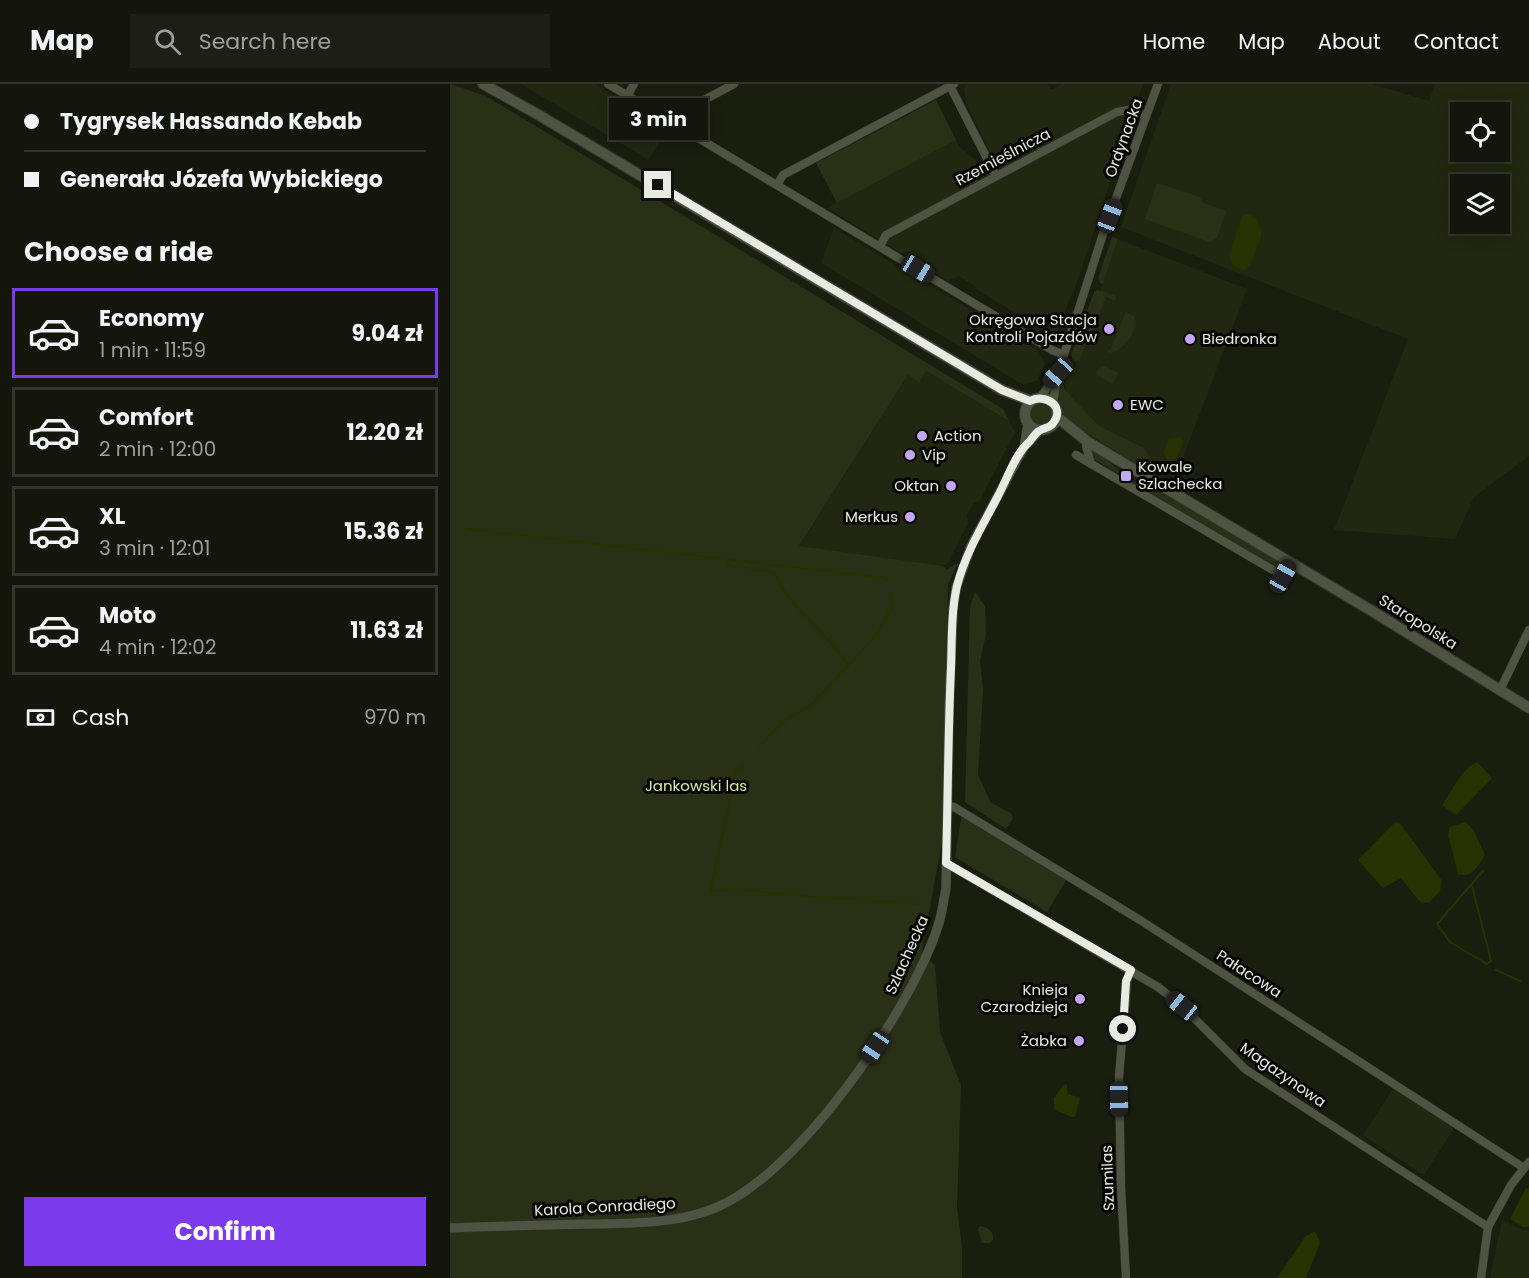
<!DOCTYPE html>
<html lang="en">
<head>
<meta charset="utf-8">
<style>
  body { margin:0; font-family:Poppins,sans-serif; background:#1d1f14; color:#f1f3f6; height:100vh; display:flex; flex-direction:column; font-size:22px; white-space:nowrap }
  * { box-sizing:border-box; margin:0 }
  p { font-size:20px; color:#9d9f9d }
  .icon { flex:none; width:33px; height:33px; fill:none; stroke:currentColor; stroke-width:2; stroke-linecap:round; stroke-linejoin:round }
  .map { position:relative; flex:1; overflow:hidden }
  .sheet { display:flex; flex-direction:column; background:#14160b; width:450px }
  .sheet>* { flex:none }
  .guide { display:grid; align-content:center; height:132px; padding:0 24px; background:#14160b }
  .tools { position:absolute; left:1000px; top:18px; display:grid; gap:12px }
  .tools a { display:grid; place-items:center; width:60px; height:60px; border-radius:0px; background:#14160b; box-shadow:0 3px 15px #0003,0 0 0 2px #33352c; font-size:30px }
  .end { position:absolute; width:27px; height:27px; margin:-14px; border:8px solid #e8ebe1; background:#111; box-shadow:0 0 0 3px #111 }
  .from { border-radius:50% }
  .bubble { position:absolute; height:42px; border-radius:0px; background:#14160b; box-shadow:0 3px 15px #0003,0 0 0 2px #33352c; font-size:20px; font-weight:700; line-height:42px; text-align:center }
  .car { position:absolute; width:18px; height:36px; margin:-18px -9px; border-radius:8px; box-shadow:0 0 4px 2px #0007; background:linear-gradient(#222 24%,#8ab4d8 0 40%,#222 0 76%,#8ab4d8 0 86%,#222 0) }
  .guide b { display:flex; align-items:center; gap:21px; height:57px; font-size:22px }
  .guide b+b { border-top:2px solid #33352c }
  .guide i { width:15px; height:15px; background:#f1f3f6 }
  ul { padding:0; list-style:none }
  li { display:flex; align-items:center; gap:18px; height:90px; margin:0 12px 9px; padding:0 12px; border:3px solid #33352c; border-radius:0px }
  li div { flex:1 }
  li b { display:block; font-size:22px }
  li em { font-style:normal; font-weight:700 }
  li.on { border-color:#7c3aed }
  li>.icon { width:54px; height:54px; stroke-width:1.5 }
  h2 { padding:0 24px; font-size:27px; line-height:72px }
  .pay { display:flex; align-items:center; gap:15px; height:66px; padding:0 24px; font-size:22px }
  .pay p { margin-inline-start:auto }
  .cta { display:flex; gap:12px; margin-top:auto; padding:12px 24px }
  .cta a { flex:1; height:69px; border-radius:0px; background:#7c3aed; color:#fff; font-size:24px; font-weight:700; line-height:69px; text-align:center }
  header { display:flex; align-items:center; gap:36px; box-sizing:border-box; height:84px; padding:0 30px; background:#14160b; border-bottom:2px solid #33352c }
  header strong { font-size:28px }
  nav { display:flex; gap:33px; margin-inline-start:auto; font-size:21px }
  .search { width:420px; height:54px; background:#1d1f14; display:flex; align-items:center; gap:15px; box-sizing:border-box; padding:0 21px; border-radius:0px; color:#9d9f9d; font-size:22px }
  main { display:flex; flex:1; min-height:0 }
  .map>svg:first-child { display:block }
  .built { fill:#222711; fill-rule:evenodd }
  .green { fill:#2a3016 }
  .water { fill:#283200 }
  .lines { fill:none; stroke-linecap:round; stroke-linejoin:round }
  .stream { stroke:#283200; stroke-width:2 }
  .minor-casing { stroke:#32352d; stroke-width:9 }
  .tertiary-casing { stroke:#32352d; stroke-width:10 }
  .secondary-casing { stroke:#32352d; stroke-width:12 }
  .minor { stroke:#4f5442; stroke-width:8 }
  .tertiary { stroke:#4f5442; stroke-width:9 }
  .secondary { stroke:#4f5442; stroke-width:10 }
  .route { stroke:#e8ebe1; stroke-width:8 }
  .poi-dot { fill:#c3a7f2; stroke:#060703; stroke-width:2 }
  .labels { text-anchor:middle; stroke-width:6; stroke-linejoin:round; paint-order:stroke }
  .street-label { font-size:15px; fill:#e8ebe1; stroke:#060703 }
  .poi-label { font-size:15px; fill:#e8ebe1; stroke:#060703; text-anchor:end }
  .park-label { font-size:15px; fill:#d8ec9f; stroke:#060703 }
</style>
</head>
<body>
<header>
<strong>Map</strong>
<div class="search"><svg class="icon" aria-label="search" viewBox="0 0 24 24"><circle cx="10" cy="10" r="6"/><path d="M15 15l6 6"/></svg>Search here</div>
<nav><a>Home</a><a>Map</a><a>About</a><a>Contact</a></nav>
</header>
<main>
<section class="sheet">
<div class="guide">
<b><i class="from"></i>Tygrysek Hassando Kebab</b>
<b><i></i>Generała Józefa Wybickiego</b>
</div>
<h2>Choose a ride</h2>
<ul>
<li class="on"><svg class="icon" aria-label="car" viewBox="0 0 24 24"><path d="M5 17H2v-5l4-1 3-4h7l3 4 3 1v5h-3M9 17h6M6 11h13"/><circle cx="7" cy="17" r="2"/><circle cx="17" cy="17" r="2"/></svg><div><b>Economy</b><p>1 min · 11:59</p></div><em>9.04 zł</em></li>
<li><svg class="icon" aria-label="car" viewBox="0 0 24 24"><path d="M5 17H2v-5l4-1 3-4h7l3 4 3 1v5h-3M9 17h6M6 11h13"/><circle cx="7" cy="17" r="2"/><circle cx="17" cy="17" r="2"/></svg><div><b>Comfort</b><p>2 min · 12:00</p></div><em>12.20 zł</em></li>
<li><svg class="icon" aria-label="car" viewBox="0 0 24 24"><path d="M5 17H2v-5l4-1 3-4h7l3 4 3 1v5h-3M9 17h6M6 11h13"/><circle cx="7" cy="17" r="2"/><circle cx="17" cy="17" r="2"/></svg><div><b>XL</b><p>3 min · 12:01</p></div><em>15.36 zł</em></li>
<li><svg class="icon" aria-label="car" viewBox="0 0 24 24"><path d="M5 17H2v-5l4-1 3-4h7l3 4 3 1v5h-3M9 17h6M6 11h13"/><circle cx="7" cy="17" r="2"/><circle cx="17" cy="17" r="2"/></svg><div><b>Moto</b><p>4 min · 12:02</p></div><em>11.63 zł</em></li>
</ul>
<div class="pay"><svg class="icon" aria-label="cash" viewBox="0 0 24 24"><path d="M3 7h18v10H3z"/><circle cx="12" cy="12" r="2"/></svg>Cash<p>970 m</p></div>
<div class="cta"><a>Confirm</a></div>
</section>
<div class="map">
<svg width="1079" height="1194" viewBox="0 0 1079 1194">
  <rect width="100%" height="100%" fill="#1a1e0f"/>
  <g class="built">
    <path d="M 71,0 L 145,0 L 218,44 L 199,76 Z"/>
    <path d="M 517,0 L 597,0 L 601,6 L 612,0 L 693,0 L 628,195 L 606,250 L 588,239 L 586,241 L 526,205 L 526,203 L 509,192 L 498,197 L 377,124 L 506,56 L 509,62 L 534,84 L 545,78 L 516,19 L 514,2 Z"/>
    <path d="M 721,0 L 922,0 L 979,17 L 985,0 L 1079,0 L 1079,372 L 1024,413 L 1005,455 L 884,446 L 958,255 L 671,143 ZM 1011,28 L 1050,28 L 1050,68 L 1011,68 ZM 1011,100 L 1050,100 L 1050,140 L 1011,140 Z"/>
    <path d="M 384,144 L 588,266 L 595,280 L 588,296 L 574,301 L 371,179 Z"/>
    <path d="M 668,155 L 797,205 L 727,390 L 719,378 L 699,376 L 631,336 L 615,311 L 615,295 L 653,200 Z"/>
    <path d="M 476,287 L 559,337 L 565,348 L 530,416 L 523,420 L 517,431 L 518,439 L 498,479 L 493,482 L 349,463 L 458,291 Z"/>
    <path d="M 944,1003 L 999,1039 L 1003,1046 L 974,1091 L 913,1051 Z"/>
    <path d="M 1052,1136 L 1072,1146 L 1079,1147 L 1079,1194 L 1040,1194 Z"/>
  </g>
  <g class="green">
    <path d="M 0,0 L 36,12 L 553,325 L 559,337 L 476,287 L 469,298 L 458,291 L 349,462 L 493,482 L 497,485 L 508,479 L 498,500 L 493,752 L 472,867 L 485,882 L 490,948 L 511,1001 L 507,1123 L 512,1163 L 512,1194 L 0,1194 Z"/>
    <path d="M 486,16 L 506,56 L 387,119 L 366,79 Z"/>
    <path d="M 707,99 L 750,113 L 753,119 L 776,127 L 767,154 L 759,158 L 695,135 Z"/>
    <path d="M 662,153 L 668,155 L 653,200 L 650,199 L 648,194 Z"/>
    <path d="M 648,206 L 666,212 L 665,217 L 656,213 L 630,275 L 626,278 L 623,277 L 621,271 L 644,208 Z"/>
    <path d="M 676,228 L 684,232 C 689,247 674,267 659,269 L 657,266 L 660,267 Z"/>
    <path d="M 654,282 L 668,289 L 663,300 L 647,291 L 648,285 Z"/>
    <path d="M 617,289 L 613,300 L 615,306 L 649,342 L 694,364 L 711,395 L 625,342 C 621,339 616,336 614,332 C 607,320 606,298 617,289 Z"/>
    <circle cx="591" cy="330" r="10"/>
    <path d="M 640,364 C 653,371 661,379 670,388 C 680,398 697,402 710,406 L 830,478 L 831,485 L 826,486 L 644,375 Z"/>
    <path d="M 525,508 L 535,522 L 536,550 L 530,577 L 533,604 L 528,691 L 541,719 L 561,729 L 563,734 L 556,745 L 515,718 L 520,523 Z"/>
    <path d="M 512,729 L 617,795 L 597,828 L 505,773 Z"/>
    <path d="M 530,1142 C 538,1143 544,1148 543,1156 L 540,1159 L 532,1159 L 528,1145 Z"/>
  </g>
  <g class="water">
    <path d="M 796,130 L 806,133 L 811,147 L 811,153 L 801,179 L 796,185 L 793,186 L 783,182 L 779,172 L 792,132 Z"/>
    <path d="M 729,353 L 733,357 C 731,365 729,373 722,378 L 718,376 L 713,368 L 719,355 Z"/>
    <path d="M 1027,678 L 1042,694 L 1006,731 L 992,721 C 1002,707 1011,685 1027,678 Z"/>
    <path d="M 945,738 L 950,739 L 992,797 L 990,807 L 979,819 L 970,818 L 951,794 L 933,804 L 908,776 Z"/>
    <path d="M 1015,738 L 1023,745 L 1035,771 C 1028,781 1023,795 1008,790 L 998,751 L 1000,743 Z"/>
    <path d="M 614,1000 L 617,1001 L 618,1010 L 630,1014 L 625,1033 L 621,1033 L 604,1025 L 604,1014 Z"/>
    <path d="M 1076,1104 L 1079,1105 L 1079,1143 L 1073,1143 L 1060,1135 Z"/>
    <path d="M 865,1147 L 870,1159 L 856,1194 L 827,1194 L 855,1153 Z"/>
  </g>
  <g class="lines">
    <g class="stream">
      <path d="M 18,445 L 437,494 L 438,497"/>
      <path d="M 277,476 L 280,482 L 325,489 C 340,525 377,548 398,581"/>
      <path d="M 309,662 L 333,638 L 361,621 L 425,553 L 443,521 L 440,507"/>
      <path d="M 293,682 L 286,687 L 260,809 C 282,801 306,808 329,810 C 376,813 424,817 472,820"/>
      <path d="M 1022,802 L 1041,877 L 1037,880 L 1000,858 L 987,840 L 1033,787"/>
      <path d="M 1046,886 L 1070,897"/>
    </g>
    <defs>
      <g id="minor">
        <path d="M 158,0 L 602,266 L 614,271"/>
        <path d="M 500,2 L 546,92"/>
        <path d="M 177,12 L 184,0"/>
        <path d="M 221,38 L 226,31 L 284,0"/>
        <path d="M 327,101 L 333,91 L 504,0"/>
        <path d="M 430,162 L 436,151 L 667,28 L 678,26 L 696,32"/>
        <path d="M 590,314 L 608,289"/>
        <path d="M 603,319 L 608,289 L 655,144 L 708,0"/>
        <path d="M 638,358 L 636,362 L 641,380"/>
        <path d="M 626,371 L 833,492 L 841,479"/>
        <path d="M 1050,606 L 1079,546"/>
        <path d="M 498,722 L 504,723 L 690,836 L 1074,1084"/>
        <path d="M 496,779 L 708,903 L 732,922 L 795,985 L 1038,1143"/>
        <path d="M 676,1194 L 671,1103 L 669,993 L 677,897 L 681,886"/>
        <path d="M 1031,1194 L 1038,1143 L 1061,1101 L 1079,1078"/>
      </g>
      <g id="tertiary">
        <path d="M 574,363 L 590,346"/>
        <path d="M 0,1144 C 47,1142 94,1141 141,1140 C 180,1139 220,1140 257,1127 C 344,1099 459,928 487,845 C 492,832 493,818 496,805 L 499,625 L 503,526 L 506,504 L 521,462 L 574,363 L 578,340"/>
      </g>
      <g id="secondary">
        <path d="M 33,0 L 87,30 L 552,306 L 581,317"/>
        <circle cx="591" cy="330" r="16"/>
        <path d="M 607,333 L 638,358 L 922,527 L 1079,624"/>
      </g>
    </defs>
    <use href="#minor" class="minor-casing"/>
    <use href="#tertiary" class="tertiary-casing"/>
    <use href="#secondary" class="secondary-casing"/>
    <use href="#minor" class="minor"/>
    <use href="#tertiary" class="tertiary"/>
    <use href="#secondary" class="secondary"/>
  </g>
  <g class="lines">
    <path class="route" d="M 208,101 L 552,306 L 580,317 C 595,309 615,322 604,338 C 600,345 594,343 589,347 C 584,350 581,357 577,360 C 565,371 556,397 548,412 C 533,441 515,470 507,502 C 501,528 502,557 501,584 C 498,649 498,714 496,779 L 681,886 L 676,897 L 673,945"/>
  </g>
  <g class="poi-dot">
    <circle cx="659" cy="245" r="6"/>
    <circle cx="740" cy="255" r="6"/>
    <circle cx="668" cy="321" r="6"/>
    <circle cx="472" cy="352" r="6"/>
    <circle cx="460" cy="371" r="6"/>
    <rect x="670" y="386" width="12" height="12" rx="3"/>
    <circle cx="501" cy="402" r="6"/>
    <circle cx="460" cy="433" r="6"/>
    <circle cx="630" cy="915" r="6"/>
    <circle cx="629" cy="957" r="6"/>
  </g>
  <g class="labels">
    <g class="street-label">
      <text transform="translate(674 54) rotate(-70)" y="5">Ordynacka</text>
      <text transform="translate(553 73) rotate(-28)" y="5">Rzemieślnicza</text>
      <text transform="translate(968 538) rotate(32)" y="5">Staropolska</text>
      <text transform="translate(457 871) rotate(-66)" y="5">Szlachecka</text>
      <text transform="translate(799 890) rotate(33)" y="5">Pałacowa</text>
      <text transform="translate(833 991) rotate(35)" y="5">Magazynowa</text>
      <text transform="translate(658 1094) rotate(-92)" y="5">Szumilas</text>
      <text transform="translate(155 1123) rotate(-3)" y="5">Karola Conradiego</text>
    </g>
    <g class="poi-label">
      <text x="647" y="241">Okręgowa Stacja<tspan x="647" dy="17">Kontroli Pojazdów</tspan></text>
      <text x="752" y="260" text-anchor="start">Biedronka</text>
      <text x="680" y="326" text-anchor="start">EWC</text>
      <text x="484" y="357" text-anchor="start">Action</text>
      <text x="472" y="376" text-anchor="start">Vip</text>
      <text x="688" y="388" text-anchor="start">Kowale<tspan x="688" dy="17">Szlachecka</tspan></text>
      <text x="489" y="407">Oktan</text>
      <text x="448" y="438">Merkus</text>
      <text x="618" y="911">Knieja<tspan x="618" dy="17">Czarodzieja</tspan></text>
      <text x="617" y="962">Żabka</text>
    </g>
    <g class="park-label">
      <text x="246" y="707">Jankowski las</text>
    </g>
  </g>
</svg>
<div class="tools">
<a><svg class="icon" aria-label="locate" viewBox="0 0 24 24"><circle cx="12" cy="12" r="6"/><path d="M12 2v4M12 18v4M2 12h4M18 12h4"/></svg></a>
<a><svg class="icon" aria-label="layers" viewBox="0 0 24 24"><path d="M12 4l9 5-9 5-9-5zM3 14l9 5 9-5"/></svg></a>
</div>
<i class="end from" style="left:673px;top:945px"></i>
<i class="end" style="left:208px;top:101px"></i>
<div class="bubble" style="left:159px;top:14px;width:99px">3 min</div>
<i class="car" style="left:660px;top:132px;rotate:21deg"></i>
<i class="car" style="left:468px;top:185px;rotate:121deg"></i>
<i class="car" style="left:608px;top:289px;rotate:222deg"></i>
<i class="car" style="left:833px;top:492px;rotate:29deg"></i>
<i class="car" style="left:732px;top:922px;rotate:309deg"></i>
<i class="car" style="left:425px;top:963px;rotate:214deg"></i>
<i class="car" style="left:669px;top:1015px;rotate:179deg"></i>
</div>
</main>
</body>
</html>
